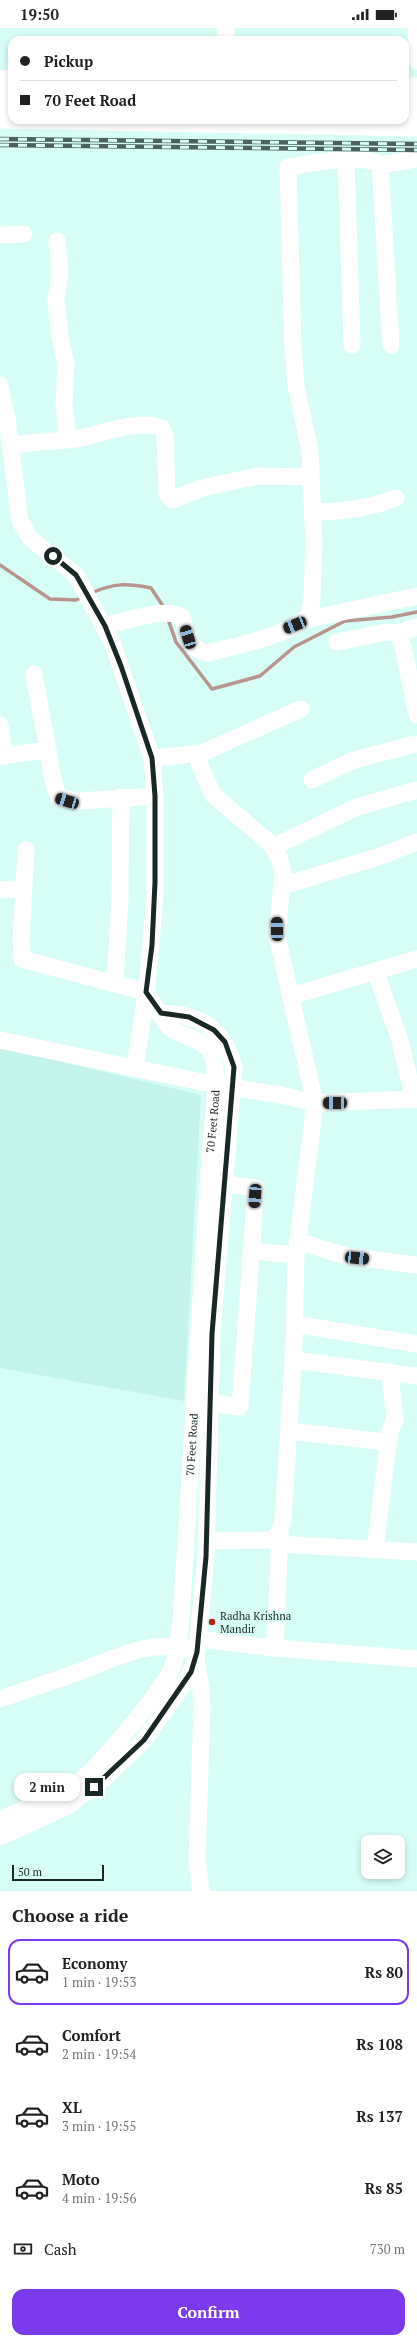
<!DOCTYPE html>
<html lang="en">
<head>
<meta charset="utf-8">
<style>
  body { margin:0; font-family:"PT Serif",serif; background:#f6f6f6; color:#222; height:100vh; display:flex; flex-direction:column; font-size:15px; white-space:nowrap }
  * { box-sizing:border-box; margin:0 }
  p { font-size:13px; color:#767676 }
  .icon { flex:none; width:22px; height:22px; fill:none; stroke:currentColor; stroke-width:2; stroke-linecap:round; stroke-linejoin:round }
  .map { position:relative; height:1863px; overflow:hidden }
  .side { display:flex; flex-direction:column; background:#fff; flex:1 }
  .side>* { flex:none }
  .top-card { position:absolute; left:8px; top:8px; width:401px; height:88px; border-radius:12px; box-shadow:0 2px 6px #0003; display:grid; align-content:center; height:88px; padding:0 12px; background:#fff }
  .fabs { position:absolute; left:361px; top:1807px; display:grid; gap:8px }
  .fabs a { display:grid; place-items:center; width:44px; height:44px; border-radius:8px; background:#fff; box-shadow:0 2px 6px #0003; font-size:20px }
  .scale { position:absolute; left:12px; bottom:10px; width:92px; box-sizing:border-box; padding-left:4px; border:2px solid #192725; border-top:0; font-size:11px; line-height:14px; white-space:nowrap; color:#192725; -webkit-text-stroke:3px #d7fdf7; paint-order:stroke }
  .end { position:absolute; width:18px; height:18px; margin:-9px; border:5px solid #192725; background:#fff; box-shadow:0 0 0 2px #fff }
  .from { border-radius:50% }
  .bubble { position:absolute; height:28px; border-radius:12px; background:#fff; box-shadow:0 2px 6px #0003; font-size:13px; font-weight:700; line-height:28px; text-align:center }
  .car { position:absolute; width:12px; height:24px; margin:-12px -6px; border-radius:5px; box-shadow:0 0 3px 1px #0007; background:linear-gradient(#222 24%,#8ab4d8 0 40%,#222 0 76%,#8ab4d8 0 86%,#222 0) }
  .top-card b { display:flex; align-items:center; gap:14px; height:38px; font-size:15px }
  .top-card b+b { border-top:1px solid #e0e0e0 }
  .top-card i { width:10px; height:10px; background:#222 }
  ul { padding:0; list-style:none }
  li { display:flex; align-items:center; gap:12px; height:66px; margin:0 8px 6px; padding:0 4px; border:2px solid transparent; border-radius:12px }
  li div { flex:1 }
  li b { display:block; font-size:15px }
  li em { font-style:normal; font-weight:700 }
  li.current { border-color:#7c3aed }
  li>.icon { width:36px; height:36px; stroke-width:1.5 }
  h2 { padding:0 12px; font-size:18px; line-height:48px }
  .pay { display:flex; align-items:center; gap:10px; height:44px; padding:0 12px; font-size:15px }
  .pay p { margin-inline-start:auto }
  .button { display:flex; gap:8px; margin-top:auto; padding:8px 12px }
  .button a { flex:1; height:46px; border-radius:12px; background:#7c3aed; color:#fff; font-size:16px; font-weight:700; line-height:46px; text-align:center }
  .status { display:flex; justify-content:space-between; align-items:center; height:28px; padding:0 20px; background:#fff; direction:ltr }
  .status svg { height:11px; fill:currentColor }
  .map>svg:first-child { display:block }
  .built { fill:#c4f3ec }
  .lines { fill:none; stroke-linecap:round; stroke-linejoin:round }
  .stream { stroke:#b7948d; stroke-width:3.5 }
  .minor { stroke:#fff; stroke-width:17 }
  .highway { stroke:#fff; stroke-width:22 }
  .rail-casing { stroke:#4c615e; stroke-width:4.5 }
  .rail { stroke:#d7fdf7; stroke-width:3; stroke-dasharray:9; stroke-linecap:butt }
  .route { stroke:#192725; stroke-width:5 }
  .poi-dot { fill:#b22318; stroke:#d7fdf7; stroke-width:1.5 }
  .labels { text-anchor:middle; stroke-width:4; stroke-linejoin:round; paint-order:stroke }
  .street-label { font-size:11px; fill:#192725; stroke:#d7fdf7 }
  .poi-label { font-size:11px; fill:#192725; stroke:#d7fdf7; text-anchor:start }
</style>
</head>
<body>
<div class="status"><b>19:50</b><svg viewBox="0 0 49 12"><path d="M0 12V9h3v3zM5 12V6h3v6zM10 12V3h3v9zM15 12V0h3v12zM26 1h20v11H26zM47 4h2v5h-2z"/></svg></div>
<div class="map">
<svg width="417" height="1863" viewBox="0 0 417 1863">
  <rect width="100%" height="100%" fill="#d7fdf7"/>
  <path class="built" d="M 0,1019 L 201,1067 L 184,1373 L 0,1340 Z"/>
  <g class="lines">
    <g class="stream">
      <path d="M 0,537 L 50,571 L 76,572 L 83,569"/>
      <path d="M 91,565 C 115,555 126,555 151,560 L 165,581"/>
      <path d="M 168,591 L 176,614 L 212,661 L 260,648 L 294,619 L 345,593 L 392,589 L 417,584"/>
    </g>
    <g class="minor">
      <path d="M 416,0 L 417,33"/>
      <path d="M 226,12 L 226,0"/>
      <path d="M 0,50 L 12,51"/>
      <path d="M 405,58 L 417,58"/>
      <path d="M 0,92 L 417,100"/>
      <path d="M 346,131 L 352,317"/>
      <path d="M 380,137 L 417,131"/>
      <path d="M 0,207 L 24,206"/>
      <path d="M 57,213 L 60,245 L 56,271 L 60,309 L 66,336 L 64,376 L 68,412"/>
      <path d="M 0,357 L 7,390 L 20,493 L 30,510 L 76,547 L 112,614 L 152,730 L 155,768 L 155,867 L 147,959 L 135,1040"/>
      <path d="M 11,418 C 33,413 54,414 75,411 C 99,407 139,390 162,400 L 165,408 L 167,466 L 172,472 L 202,460 L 258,448 L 310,449"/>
      <path d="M 312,484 C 342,484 368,481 396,470"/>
      <path d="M 305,592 L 417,568"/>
      <path d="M 105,598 C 122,594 168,578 182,589 C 187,604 189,622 207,625 C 233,619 291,607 309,587 L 312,572 L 314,515 L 310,423 L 296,357 L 293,319 L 288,139 C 305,136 367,125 380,137 L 391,317"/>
      <path d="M 397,605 L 417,599"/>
      <path d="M 337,614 L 387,604 L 397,605 L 403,618 L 417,687"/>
      <path d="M 34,646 L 54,756 L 59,770 L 80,773 L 155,768"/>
      <path d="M 0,697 L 5,728"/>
      <path d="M 195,726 L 213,767 L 270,815 L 280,831 L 283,846 L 277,908 L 315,1075 L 296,1227 L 294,1318 L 283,1491 L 280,1503 L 275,1510 L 268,1512 L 206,1513"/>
      <path d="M 0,728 L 48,722"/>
      <path d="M 152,730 L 202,725 L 301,681"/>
      <path d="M 312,752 L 351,733 L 415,716"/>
      <path d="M 273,819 L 357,779 L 417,762"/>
      <path d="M 282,858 L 381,828 L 417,814"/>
      <path d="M 0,862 L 24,861"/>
      <path d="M 376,945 L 400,1012 L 414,1072"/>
      <path d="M 115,956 L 120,871 L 121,769"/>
      <path d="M 291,968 L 417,931"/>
      <path d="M 0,1012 L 216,1057 L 281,1067 L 315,1075 L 417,1071"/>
      <path d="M 297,1213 L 346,1228 L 417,1237"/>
      <path d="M 251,1223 L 296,1227"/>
      <path d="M 294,1296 L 417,1316"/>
      <path d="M 293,1332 L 417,1348"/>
      <path d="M 209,1374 L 240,1379 L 256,1160 L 223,1156"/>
      <path d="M 289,1403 L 386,1414 L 387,1425 L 375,1521"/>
      <path d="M 388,1418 L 391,1400 L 395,1393 L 390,1344"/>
      <path d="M 279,1516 L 417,1524"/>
      <path d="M 198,1611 L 275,1620 L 417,1631"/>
      <path d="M 275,1620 L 280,1505"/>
      <path d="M 196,1632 L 201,1660 L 202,1681 L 197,1831 L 201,1863"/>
      <path d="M 0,1671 C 27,1662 54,1653 81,1643 C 116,1630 150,1611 189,1621"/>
      <path id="s1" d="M 0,1792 C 25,1780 54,1770 77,1755 C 97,1742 163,1662 172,1640 C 178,1625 179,1608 181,1592 L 210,1126 C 211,1103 223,1036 208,1020 C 198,1010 182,1008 170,1000 C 165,996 151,971 146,964 L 22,931 L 21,911 L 26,822"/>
      <path d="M 0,1809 L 68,1778 L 107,1748 L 144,1712 L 186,1653 L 196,1632 L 206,1529 L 212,1306 L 234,1039 C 224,1000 200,986 161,985"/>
    </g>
    <g class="highway">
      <path d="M 0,62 L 12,62"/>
      <path d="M 405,69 L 417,70"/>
      <path d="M 0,78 L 12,79"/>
      <path d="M 405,85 L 417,86"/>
    </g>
    <defs>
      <g id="rail">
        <path d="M 0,111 L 417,116"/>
        <path d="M 0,117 L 417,122"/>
      </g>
    </defs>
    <use href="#rail" class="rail-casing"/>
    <use href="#rail" class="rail"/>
  </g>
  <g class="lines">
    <path class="route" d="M 53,528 L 76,547 L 105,598 L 121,638 L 152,730 L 155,768 L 155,854 L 152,917 L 146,964 L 161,985 L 189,989 L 214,1002 L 225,1014 L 234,1039 L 212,1306 L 206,1529 L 197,1624 L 191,1644 L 144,1712 L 94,1759"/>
  </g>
  <circle class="poi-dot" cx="212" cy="1594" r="4"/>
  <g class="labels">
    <g class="street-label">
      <text dy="4" stroke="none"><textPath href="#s1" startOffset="784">70 Feet Road</textPath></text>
      <text dy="4" stroke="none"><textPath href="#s1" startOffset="460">70 Feet Road</textPath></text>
    </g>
    <g class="poi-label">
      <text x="220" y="1592">Radha Krishna<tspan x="220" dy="13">Mandir</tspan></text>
    </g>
  </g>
</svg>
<div class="fabs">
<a><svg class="icon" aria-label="layers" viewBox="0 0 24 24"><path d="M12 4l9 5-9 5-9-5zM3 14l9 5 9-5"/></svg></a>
</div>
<div class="scale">50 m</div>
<i class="end from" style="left:53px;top:528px"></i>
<i class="end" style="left:94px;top:1759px"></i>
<div class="bubble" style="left:14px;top:1745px;width:66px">2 min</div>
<i class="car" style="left:295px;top:597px;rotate:248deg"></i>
<i class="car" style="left:188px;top:609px;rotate:343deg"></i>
<i class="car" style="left:67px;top:773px;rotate:287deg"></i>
<i class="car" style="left:277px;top:901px;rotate:359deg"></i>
<i class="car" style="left:335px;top:1075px;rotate:270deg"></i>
<i class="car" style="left:255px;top:1168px;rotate:184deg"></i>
<i class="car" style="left:357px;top:1230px;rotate:96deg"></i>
<div class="top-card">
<b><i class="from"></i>Pickup</b>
<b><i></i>70 Feet Road</b>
</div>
</div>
<section class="side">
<h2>Choose a ride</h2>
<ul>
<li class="current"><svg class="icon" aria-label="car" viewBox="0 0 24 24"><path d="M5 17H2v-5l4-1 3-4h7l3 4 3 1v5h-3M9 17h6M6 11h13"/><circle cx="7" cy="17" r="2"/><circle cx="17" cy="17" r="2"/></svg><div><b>Economy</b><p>1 min · 19:53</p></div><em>Rs 80</em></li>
<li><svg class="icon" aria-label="car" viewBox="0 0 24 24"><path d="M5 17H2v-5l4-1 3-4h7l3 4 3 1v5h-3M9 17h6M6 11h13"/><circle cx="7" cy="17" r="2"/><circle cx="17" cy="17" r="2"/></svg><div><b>Comfort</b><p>2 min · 19:54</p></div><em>Rs 108</em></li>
<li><svg class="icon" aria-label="car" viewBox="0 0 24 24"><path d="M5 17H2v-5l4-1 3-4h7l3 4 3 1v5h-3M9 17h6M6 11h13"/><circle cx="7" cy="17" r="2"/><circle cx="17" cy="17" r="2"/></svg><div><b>XL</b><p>3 min · 19:55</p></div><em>Rs 137</em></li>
<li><svg class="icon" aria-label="car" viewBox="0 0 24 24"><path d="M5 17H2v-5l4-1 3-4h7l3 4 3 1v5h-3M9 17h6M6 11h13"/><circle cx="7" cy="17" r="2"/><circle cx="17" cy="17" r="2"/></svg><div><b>Moto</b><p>4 min · 19:56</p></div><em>Rs 85</em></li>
</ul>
<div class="pay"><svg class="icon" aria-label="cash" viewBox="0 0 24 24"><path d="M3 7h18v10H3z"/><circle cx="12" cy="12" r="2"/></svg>Cash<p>730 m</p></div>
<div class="button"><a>Confirm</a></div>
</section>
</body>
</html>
